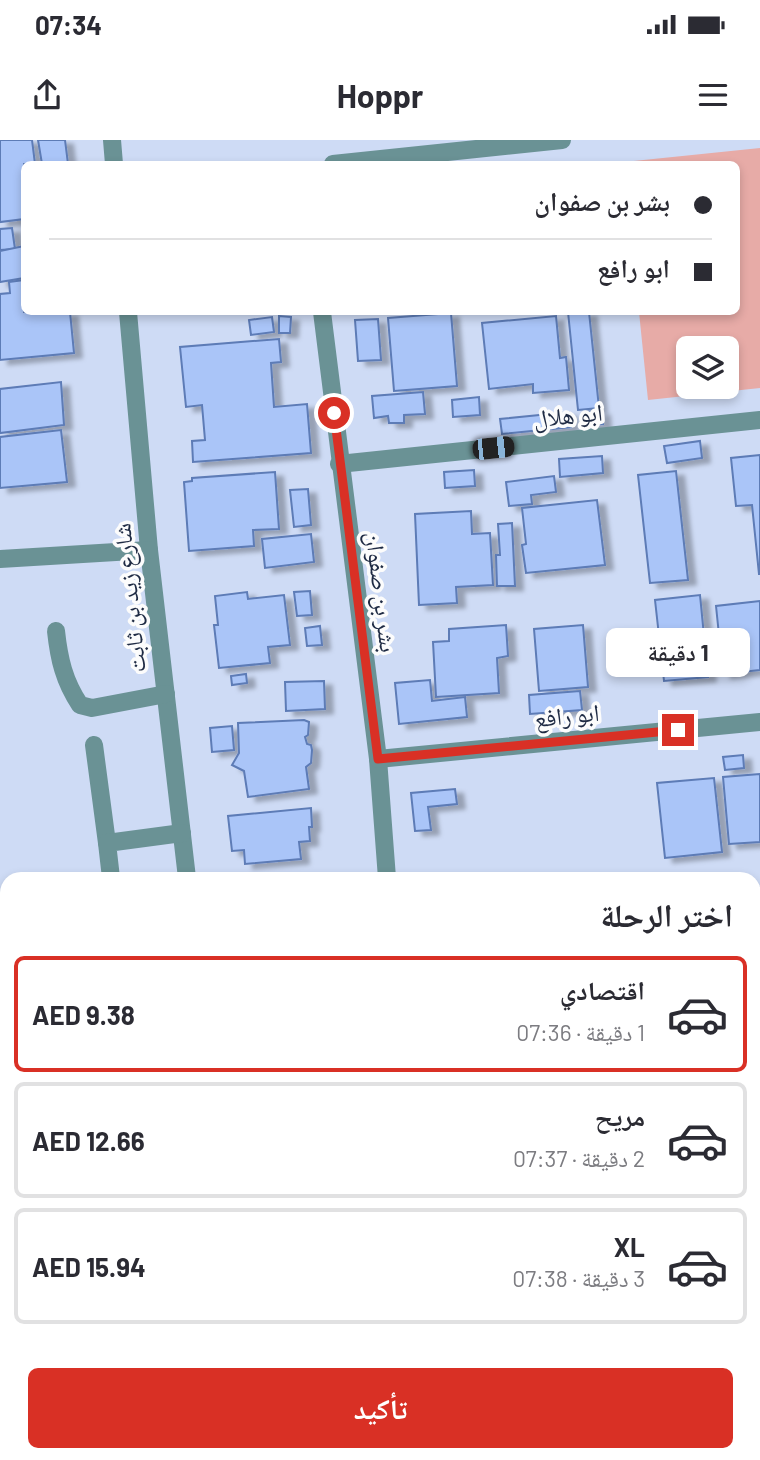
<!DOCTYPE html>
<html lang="ar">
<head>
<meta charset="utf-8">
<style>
  body { margin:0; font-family:Barlow,"Noto Naskh Arabic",sans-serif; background:#f7f7f7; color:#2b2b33; direction:rtl; height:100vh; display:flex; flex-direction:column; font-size:26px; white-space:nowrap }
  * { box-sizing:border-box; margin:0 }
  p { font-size:23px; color:#7c7c81 }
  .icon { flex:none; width:38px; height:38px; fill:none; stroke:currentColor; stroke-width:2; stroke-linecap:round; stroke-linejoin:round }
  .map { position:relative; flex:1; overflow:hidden; direction:ltr }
  .panel { position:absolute; left:0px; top:732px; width:761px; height:590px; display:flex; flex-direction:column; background:#fff; border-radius:21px 21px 0 0; box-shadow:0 4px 10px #0003; direction:rtl }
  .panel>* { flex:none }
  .hud { position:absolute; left:21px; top:21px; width:719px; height:154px; border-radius:10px; box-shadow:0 4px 10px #0003; direction:rtl; display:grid; align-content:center; height:154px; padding:0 28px; background:#fff }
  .buttons { position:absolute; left:676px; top:196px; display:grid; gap:14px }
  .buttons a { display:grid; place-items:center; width:63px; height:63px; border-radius:10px; background:#fff; box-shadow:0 4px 10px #0003; font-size:35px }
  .end { position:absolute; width:32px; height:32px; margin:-16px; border:9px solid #d93025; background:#fff; box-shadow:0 0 0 4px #fff }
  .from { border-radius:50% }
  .bubble { position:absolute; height:49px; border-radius:10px; background:#fff; box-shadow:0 4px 10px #0003; font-size:23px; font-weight:700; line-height:49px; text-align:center; direction:rtl }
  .car { position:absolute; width:21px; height:42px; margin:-21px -10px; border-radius:9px; box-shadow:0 0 5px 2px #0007; background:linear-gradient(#222 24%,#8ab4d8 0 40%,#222 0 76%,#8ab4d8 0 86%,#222 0) }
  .hud b { display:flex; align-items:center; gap:24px; height:66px; font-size:26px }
  .hud b+b { border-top:2px solid #e1e1e2 }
  .hud i { width:18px; height:18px; background:#2b2b33 }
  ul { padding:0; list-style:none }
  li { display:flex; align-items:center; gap:21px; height:116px; margin:0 14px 10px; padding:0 14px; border:4px solid #e1e1e2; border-radius:10px }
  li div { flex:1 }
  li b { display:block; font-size:26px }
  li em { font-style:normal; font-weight:700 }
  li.current { border-color:#d93025 }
  li>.icon { width:63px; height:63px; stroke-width:1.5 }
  h2 { padding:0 28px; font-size:32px; line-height:84px }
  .action { display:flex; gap:14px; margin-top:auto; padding:14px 28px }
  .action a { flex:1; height:80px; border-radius:10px; background:#d93025; color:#fff; font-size:28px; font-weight:700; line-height:80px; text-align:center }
  .status { display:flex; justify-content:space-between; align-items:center; height:49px; padding:0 35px; background:#fff; direction:ltr }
  .status svg { height:19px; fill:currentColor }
  header { display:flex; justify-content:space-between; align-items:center; height:91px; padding:0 28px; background:#fff; font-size:32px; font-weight:700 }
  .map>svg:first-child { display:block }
  .green { fill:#e7aba7; fill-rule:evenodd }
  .building { fill:#aac5f8; stroke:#5d7bb6; stroke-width:2; filter:url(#shadow) }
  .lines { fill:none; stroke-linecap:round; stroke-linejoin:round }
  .minor { stroke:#6a9295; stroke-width:18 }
  .route { stroke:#d93025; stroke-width:9 }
  .labels { text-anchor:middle; stroke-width:7; stroke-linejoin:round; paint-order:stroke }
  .street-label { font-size:24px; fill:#1f2b44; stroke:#fcfcfc }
</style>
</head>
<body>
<div class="status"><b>07:34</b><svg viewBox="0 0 49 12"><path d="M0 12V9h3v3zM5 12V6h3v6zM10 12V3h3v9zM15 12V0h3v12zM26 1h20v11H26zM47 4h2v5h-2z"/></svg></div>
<header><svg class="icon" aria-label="menu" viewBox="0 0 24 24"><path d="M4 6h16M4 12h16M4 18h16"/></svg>Hoppr<svg class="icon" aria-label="share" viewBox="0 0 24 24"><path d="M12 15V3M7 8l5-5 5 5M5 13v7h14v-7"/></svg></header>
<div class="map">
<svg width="760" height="1320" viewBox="0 0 760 1320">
  <defs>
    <filter id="shadow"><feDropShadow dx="8" dy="4.5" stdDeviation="2" flood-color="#0004"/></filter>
  </defs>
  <rect width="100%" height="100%" fill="#cedbf5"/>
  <path class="green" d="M 760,8 L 760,248 L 648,260 L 639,172 L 737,172 L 737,24 L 625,24 L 624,22 ZM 688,208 L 726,208 L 726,247 L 688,247 Z"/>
  <g class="building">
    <path d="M 0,0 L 32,0 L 35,24 L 24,24 L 24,79 L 0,82 Z"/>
    <path d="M 38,0 L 65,0 L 68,24 L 42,24 Z"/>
    <path d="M 12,88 L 15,109 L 0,110 L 0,89 Z"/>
    <path d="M 24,106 L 24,138 L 0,142 L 0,111 Z"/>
    <path d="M 24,140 L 24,172 L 70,172 L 74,213 L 0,220 L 0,154 L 10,153 L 9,142 Z"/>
    <path d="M 558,172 L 589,172 L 599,268 L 578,270 L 568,172 Z"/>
    <path d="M 451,173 L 457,246 L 394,251 L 388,178 Z"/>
    <path d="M 279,176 L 291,177 L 290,193 L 279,193 Z"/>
    <path d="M 556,176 L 560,218 L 566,217 L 569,250 L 533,253 L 533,244 L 489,249 L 482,183 Z"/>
    <path d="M 272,177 L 274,192 L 251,195 L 249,180 Z"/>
    <path d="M 378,179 L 381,220 L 358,221 L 355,180 Z"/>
    <path d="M 279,199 L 281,222 L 271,223 L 274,267 L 307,264 L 311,313 L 193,322 L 192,301 L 205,300 L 202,265 L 186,267 L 180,207 Z"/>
    <path d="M 61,242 L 64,285 L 0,293 L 0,249 Z"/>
    <path d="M 423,252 L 425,274 L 404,275 L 404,283 L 389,283 L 388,276 L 374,278 L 372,256 Z"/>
    <path d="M 479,257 L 480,275 L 453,277 L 452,260 Z"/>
    <path d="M 602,271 L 603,284 L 585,285 L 584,272 Z"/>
    <path d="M 569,272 L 571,287 L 502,294 L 500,279 Z"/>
    <path d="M 61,290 L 67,342 L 0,348 L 0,297 Z"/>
    <path d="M 700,301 L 702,318 L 667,323 L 664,306 Z"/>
    <path d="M 760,315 L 760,434 L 759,434 L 752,365 L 736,366 L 731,318 Z"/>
    <path d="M 602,316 L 603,333 L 560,337 L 559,319 Z"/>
    <path d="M 474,330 L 475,346 L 445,348 L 444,332 Z"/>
    <path d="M 676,331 L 688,440 L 650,443 L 638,335 Z"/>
    <path d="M 275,332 L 279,389 L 253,390 L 254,406 L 189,411 L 184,342 L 192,341 L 192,338 Z"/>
    <path d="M 554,336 L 556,352 L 531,355 L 532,364 L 509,366 L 506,342 Z"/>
    <path d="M 308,349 L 311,385 L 294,387 L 290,350 Z"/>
    <path d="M 597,360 L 605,425 L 526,433 L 522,405 L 526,404 L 522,368 Z"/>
    <path d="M 471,371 L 472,394 L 490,393 L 493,445 L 456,447 L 457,463 L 419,465 L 415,374 Z"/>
    <path d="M 512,383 L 515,446 L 497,446 L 496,415 L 500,415 L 498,384 Z"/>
    <path d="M 311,394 L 314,422 L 265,428 L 262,399 Z"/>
    <path d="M 310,451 L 312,475 L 297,476 L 294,452 Z"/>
    <path d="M 247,452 L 248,459 L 284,455 L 290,505 L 268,507 L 270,523 L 219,528 L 214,485 L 218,485 L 215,456 Z"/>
    <path d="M 700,455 L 708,537 L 664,541 L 655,460 Z"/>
    <path d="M 760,461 L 760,530 L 723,534 L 716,466 Z"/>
    <path d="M 506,485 L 508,516 L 497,518 L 499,553 L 436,557 L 433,502 L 449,501 L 449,489 Z"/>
    <path d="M 583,485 L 588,547 L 539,551 L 534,489 Z"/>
    <path d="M 320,486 L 322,505 L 307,506 L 305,488 Z"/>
    <path d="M 246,534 L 247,543 L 232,545 L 231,536 Z"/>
    <path d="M 430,540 L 432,561 L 465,557 L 467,577 L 399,584 L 395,543 Z"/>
    <path d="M 324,541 L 325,569 L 286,571 L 285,542 Z"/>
    <path d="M 580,551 L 582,570 L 530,574 L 529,555 Z"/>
    <path d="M 304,580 L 309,582 L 308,595 L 305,597 L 307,604 L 311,605 L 312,610 L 311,623 L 306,627 L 309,649 L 248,657 L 244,631 L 232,625 L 239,613 L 238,583 Z"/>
    <path d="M 232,586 L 234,610 L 212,612 L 210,588 Z"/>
    <path d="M 743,615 L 744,628 L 725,630 L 723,617 Z"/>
    <path d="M 760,634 L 760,702 L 729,704 L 723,637 Z"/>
    <path d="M 714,638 L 722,712 L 665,718 L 657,643 Z"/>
    <path d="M 455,649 L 457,664 L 428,667 L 431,690 L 415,691 L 411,653 Z"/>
    <path d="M 311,668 L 312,687 L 309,687 L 310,701 L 299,702 L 301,719 L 245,724 L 244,710 L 232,711 L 228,676 Z"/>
    <path d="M 754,747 L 760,747 L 760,817 L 754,819 Z"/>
    <path d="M 760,939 L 760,1004 L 754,1004 L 754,940 Z"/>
    <path d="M 760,1048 L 760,1102 L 754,1102 L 754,1049 Z"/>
    <rect x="754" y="1217" width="6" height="65"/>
    <path d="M 0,1222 L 7,1224 L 7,1314 L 107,1314 L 105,1320 L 0,1320 Z"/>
    <path d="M 138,1314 L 198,1314 L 199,1320 L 138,1320 Z"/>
    <path d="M 573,1314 L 574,1320 L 502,1320 L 501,1315 Z"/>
    <path d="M 614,1314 L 674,1314 L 675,1320 L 615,1320 Z"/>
  </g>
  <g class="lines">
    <g class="minor">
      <path d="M 112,0 L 114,24"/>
      <path d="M 333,24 L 562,0"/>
      <path d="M 128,172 L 149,410 L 187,738"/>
      <path d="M 322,172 L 378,619 L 387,738"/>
      <path d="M 339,324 L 760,280"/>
      <path d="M 0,419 L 149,410"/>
      <path d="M 56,491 C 59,519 64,541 80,565 L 92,568 L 166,554"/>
      <path d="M 94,605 L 107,703"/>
      <path d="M 378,619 L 760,582"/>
      <path d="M 111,738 L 107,703 L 182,693"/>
      <path d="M 754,874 L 760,873"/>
      <path d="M 754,1156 L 760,1156"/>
      <path d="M 0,1168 L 7,1171"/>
      <path d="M 243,1314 L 243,1320"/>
      <path d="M 465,1314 L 466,1320"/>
    </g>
  </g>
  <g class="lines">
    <path class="route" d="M 334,273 L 378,619 L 678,590"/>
  </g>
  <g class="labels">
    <g class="street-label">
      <text transform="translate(568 276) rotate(-6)" y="8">ابو هلال</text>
      <text transform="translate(381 452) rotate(83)" y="8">بشر بن صفوان</text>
      <text transform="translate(130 458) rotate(-96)" y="8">شارع زيد بن ثابت</text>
      <text transform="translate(567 576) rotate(-6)" y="8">ابو رافع</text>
    </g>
  </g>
</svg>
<div class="buttons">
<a><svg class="icon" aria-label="layers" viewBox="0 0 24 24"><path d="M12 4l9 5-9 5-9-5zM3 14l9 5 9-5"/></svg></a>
</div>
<i class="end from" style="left:334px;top:273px"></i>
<i class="end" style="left:678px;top:590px"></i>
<div class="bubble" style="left:606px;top:488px;width:144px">1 دقيقة</div>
<i class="car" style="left:493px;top:308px;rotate:84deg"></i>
<div class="hud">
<b><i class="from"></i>بشر بن صفوان</b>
<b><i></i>ابو رافع</b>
</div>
<section class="panel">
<h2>اختر الرحلة</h2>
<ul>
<li class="current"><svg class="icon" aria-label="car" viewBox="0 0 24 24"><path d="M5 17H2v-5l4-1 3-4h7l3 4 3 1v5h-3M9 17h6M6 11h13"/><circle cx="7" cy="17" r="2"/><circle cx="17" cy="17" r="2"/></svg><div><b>اقتصادي</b><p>1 دقيقة · 07:36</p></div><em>AED 9.38</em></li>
<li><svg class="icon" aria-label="car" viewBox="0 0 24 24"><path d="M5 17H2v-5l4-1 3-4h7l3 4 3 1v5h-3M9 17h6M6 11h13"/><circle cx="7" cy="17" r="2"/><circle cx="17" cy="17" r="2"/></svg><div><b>مريح</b><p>2 دقيقة · 07:37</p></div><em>AED 12.66</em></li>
<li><svg class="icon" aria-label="car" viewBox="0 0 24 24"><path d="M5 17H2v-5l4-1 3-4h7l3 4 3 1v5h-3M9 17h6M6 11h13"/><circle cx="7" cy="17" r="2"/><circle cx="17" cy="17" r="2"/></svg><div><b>XL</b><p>3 دقيقة · 07:38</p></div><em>AED 15.94</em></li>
</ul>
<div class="action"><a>تأكيد</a></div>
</section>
</div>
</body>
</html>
